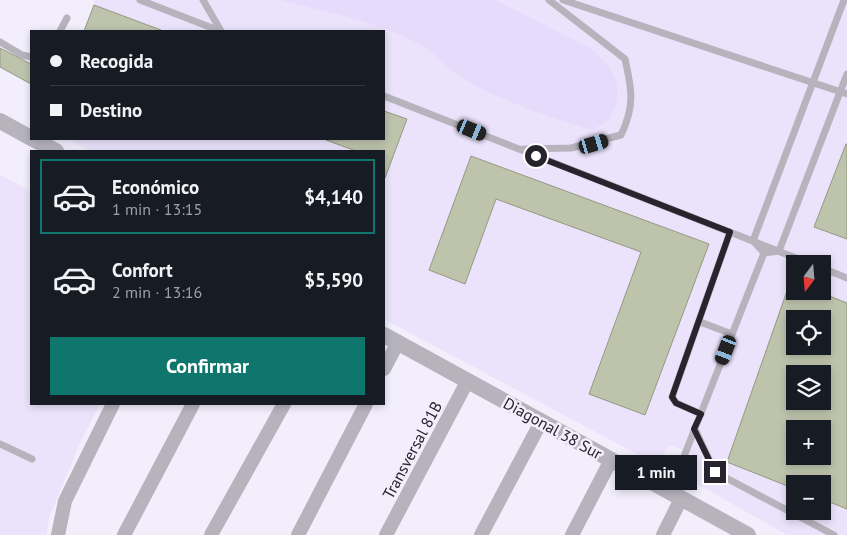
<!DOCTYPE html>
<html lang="es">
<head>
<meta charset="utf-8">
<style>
  body { margin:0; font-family:"PT Sans",sans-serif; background:#242831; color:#f1f3f6; height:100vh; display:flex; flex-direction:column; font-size:19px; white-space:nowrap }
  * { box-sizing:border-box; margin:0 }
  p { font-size:16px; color:#9ea1a6 }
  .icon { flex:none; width:28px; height:28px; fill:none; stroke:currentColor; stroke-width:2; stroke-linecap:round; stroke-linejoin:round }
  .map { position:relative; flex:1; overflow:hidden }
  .sheet { position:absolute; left:30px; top:150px; width:355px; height:255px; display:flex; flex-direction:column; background:#171b24; border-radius:0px; box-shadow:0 2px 8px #0003 }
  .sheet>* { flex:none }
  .hud { position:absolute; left:30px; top:30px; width:355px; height:110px; border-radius:0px; box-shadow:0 2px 8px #0003; display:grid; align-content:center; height:110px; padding:0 20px; background:#171b24 }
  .needle { width:32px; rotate:196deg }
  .controls { position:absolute; left:786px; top:255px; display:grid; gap:10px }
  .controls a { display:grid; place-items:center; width:45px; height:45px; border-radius:0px; background:#171b24; box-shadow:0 2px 8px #0003; font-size:25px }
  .end { position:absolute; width:22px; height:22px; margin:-11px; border:6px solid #27242d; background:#fff; box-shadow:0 0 0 2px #fff }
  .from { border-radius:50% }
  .bubble { position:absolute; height:35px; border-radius:0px; background:#171b24; box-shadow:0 2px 8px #0003; font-size:16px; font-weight:700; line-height:35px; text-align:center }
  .car { position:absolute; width:15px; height:30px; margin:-15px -8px; border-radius:6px; box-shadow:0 0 4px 1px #0007; background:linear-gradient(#222 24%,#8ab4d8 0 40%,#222 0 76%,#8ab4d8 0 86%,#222 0) }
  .hud b { display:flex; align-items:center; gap:18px; height:48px; font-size:19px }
  .hud b+b { border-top:1px solid #363941 }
  .hud i { width:12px; height:12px; background:#f1f3f6 }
  ul { padding:9px 0 0; list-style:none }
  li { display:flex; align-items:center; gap:15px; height:75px; margin:0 10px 8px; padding:0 10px; border:2px solid transparent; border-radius:0px }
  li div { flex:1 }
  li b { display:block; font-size:19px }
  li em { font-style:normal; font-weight:700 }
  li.active { border-color:#0f766e }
  li>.icon { width:45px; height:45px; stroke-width:1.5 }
  .primary-button { display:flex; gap:10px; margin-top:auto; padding:10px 20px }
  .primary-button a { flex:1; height:58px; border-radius:0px; background:#0f766e; color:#fff; font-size:20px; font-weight:700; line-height:58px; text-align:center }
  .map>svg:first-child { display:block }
  .built { fill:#ebe3fc; fill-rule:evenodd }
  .grass { fill:#e6dbfb }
  .building { fill:#bec3ac; stroke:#949982; fill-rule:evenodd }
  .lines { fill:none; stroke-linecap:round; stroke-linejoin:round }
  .service { stroke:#b6b3bd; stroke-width:7 }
  .minor { stroke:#b6b3bd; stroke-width:14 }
  .tertiary { stroke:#b6b3bd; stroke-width:16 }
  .route { stroke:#27242d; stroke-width:6 }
  .labels { text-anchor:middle; stroke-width:5; stroke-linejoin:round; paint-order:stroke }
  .street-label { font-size:16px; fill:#27242d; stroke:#f2eefc }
</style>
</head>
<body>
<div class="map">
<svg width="847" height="535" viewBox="0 0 847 535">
  <rect width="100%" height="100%" fill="#f2eefc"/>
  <g class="built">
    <path d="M 95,0 L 847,0 L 847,535 L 787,535 L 699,485 L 695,477 L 696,455 L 670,445 L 662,456 L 652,462 L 384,319 L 384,151 L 91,151 L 66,139 L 384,139 L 384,31 L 84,31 ZM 795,264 L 822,264 L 822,291 L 795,291 ZM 795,319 L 822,319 L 822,346 L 795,346 ZM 795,374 L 822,374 L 822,401 L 795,401 ZM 795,429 L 822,429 L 822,456 L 795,456 ZM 795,484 L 822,484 L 822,511 L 795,511 Z"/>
    <path d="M 0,175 L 31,191 L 31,404 L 100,404 L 80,443 L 50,515 L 46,535 L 0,535 Z"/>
  </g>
  <path class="grass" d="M 281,0 L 495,0 L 592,49 L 609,66 L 618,84 L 617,101 L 610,119 L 593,130 C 552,118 494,99 458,75 C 446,67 436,54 422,46 C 379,21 328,13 281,0 Z"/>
  <g class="building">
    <path d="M 94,5 L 161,30 L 161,31 L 84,31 Z"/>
    <path d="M 0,48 L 31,64 L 31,84 L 0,67 Z"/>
    <path d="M 384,111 L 407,119 L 385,178 L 384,151 L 356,151 L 326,140 L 384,139 Z"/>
    <path d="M 846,144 L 847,144 L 847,239 L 814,227 Z"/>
    <path d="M 471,156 L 709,244 L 645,415 L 589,394 L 641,252 L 496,199 L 465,284 L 429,270 Z"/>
    <path d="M 787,291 L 817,291 L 847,303 L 847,509 L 822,499 L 822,484 L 795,484 L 795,489 L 727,462 ZM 795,319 L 822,319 L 822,346 L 795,346 ZM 795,374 L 822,374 L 822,401 L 795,401 ZM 795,429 L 822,429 L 822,456 L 795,456 Z"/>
  </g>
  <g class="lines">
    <g class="service">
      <path d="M 140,0 L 220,31"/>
      <path d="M 203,0 L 221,31"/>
      <path d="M 563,0 L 847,94"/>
      <path d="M 60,31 L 67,18"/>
      <path d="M 0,42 L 22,55 L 31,57"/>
      <path d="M 384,96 L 811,264"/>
      <path d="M 524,149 L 571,148 L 621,135 C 635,106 632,90 625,59 L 549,0"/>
      <path d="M 764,253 L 753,241 L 844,0"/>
      <path d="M 764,253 L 779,251 L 847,74"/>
      <path d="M 822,268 L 847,278"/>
      <path d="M 700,322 L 732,334"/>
      <path d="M 701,414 L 676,403 L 672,397 L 730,232"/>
      <path d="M 695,429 L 715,472 L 834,535"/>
      <path d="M 0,444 L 32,459"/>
      <path d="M 670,492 L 764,253"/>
    </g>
    <g class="minor">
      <path d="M 384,369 L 397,344"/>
      <path d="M 58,535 L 65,501 L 113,404"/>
      <path d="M 124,535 L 193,404"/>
      <path d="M 211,535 L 284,404"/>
      <path d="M 298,535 L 366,404"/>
      <path d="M 386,535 L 467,382"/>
      <path d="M 481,535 L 541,422"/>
      <path d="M 572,535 L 611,460"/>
      <path d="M 663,535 L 681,499"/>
    </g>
    <g class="tertiary">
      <path d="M 0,121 L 31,138"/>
      <path d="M 33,139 L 56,151"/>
      <path d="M 384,335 L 748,535"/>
    </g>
  </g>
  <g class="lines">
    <path class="route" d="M 536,156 L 730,232 L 672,397 L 676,403 L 701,414 L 694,429 L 715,472"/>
  </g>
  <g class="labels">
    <g class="street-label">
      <text transform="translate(553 428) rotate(29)" y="6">Diagonal 38 Sur</text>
      <text transform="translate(412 450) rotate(-62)" y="6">Transversal 81B</text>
    </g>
  </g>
</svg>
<div class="controls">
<a><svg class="needle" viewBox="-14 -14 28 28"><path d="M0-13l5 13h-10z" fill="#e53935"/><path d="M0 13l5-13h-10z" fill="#9ea1a6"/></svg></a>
<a><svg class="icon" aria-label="locate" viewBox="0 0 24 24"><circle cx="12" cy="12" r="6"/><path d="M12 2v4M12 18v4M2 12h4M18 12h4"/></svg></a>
<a><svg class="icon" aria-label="layers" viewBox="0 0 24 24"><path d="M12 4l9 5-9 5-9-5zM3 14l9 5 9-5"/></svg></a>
<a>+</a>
<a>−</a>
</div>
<i class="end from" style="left:536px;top:156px"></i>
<i class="end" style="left:715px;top:472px"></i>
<div class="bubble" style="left:615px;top:455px;width:82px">1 min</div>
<i class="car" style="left:472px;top:130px;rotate:112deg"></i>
<i class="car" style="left:594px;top:144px;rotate:74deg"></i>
<i class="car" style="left:726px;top:350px;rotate:201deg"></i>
<div class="hud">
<b><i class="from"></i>Recogida</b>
<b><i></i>Destino</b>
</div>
<section class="sheet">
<ul>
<li class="active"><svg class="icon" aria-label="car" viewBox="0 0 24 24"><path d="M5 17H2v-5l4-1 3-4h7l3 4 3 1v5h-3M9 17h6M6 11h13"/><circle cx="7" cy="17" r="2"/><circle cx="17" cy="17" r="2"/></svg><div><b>Económico</b><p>1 min · 13:15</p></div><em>$4,140</em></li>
<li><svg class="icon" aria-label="car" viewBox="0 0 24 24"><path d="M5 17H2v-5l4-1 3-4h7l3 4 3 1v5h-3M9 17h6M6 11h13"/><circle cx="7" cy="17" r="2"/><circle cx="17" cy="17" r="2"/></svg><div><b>Confort</b><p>2 min · 13:16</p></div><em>$5,590</em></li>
</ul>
<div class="primary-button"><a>Confirmar</a></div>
</section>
</div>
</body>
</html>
